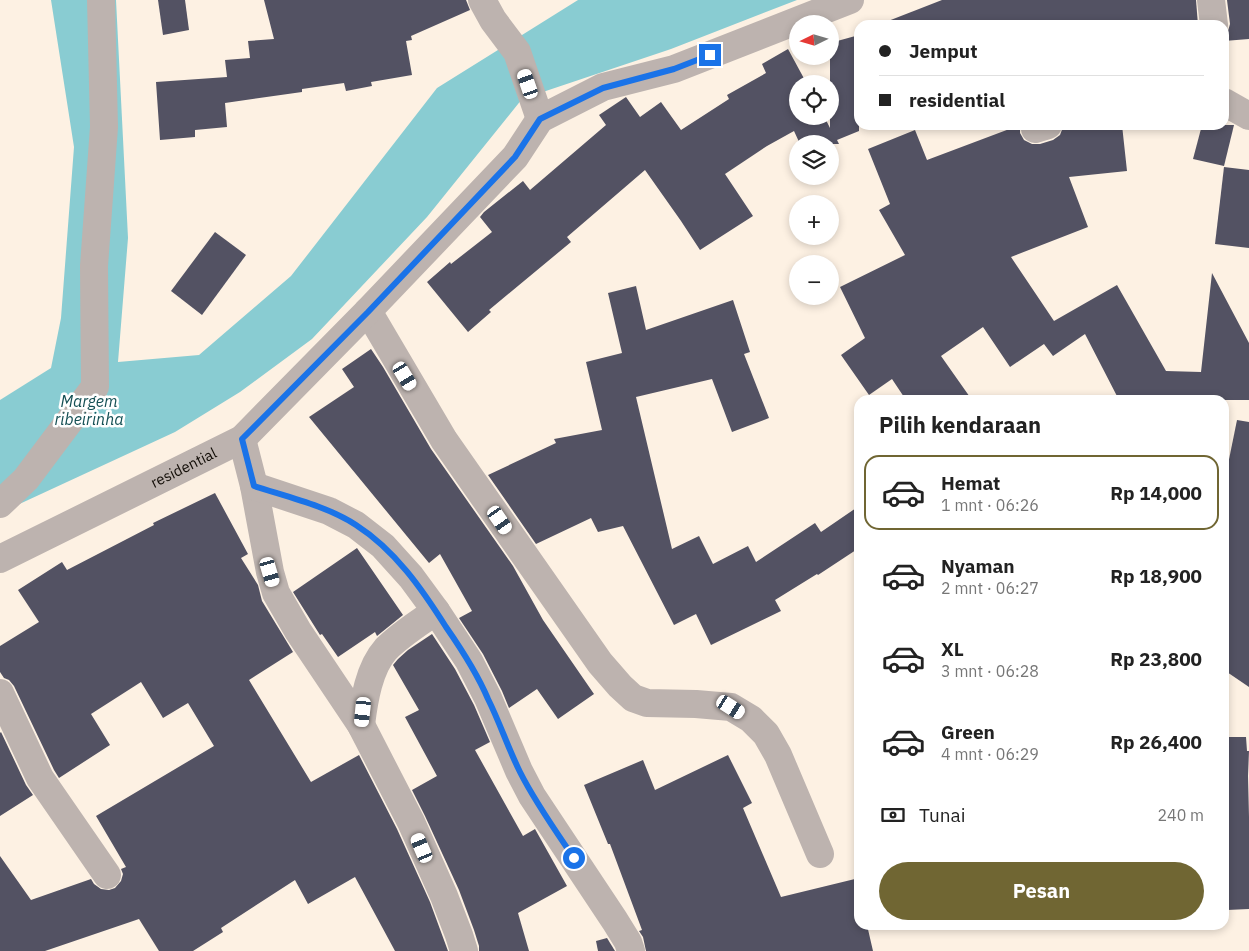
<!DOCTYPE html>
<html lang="id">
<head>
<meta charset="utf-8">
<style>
  body { margin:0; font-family:"IBM Plex Sans",sans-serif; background:#f6f6f6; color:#222; height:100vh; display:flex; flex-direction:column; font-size:19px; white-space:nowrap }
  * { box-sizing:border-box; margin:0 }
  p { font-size:16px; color:#767676 }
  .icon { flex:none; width:28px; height:28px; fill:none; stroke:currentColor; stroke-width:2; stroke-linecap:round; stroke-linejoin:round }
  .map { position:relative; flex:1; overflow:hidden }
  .side { position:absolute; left:854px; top:395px; width:375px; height:535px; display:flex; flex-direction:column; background:#fff; border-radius:15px; box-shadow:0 2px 8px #0003 }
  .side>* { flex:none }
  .guide { position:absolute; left:854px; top:20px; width:375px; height:110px; border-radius:15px; box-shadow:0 2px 8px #0003; display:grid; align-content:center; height:110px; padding:0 25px; background:#fff }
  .needle { width:32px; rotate:265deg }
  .controls { position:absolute; left:789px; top:15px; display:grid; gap:10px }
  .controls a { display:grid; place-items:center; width:50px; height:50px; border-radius:50%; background:#fff; box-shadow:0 2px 8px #0003; font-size:25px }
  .end { position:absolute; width:22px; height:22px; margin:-11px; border:6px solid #1a73e8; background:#fff; box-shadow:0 0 0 2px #fff }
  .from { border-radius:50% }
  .car { position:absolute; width:15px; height:30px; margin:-15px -8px; border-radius:6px; box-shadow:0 0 4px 1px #0007; background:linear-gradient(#fff 24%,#345 0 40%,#fff 0 76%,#345 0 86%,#fff 0) }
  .guide b { display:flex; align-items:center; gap:18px; height:48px; font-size:19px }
  .guide b+b { border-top:1px solid #e0e0e0 }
  .guide i { width:12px; height:12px; background:#222 }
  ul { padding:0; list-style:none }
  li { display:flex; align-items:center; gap:15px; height:75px; margin:0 10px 8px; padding:0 15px; border:2px solid transparent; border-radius:15px }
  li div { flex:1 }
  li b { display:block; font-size:19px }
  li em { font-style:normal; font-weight:700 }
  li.current { border-color:#706633 }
  li>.icon { width:45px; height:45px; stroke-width:1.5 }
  h2 { padding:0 25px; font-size:22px; line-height:60px }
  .pay { display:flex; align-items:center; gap:12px; height:55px; padding:0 25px; font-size:19px }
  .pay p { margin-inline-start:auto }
  .primary-button { display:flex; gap:10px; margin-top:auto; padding:10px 25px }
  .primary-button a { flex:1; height:58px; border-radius:30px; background:#706633; color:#fff; font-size:20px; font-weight:700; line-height:58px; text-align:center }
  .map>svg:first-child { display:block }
  .water { fill:#89ccd2 }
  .building { fill:#535263 }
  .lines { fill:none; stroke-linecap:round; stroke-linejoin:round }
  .minor { stroke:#bdb3af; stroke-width:28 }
  .route { stroke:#1a73e8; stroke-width:6 }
  .labels { text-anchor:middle; stroke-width:5; stroke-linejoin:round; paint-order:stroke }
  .street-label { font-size:15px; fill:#120d07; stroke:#fff }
  .water-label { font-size:16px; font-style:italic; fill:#144f54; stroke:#fff }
</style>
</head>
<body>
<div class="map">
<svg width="1249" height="951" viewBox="0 0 1249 951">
  <rect width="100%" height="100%" fill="#fdf1e3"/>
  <path class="water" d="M 51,0 L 116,0 L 128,238 L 118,362 L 199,355 L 291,276 L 437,88 L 578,0 L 797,0 L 671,49 L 522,99 L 427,217 L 312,339 L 240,392 L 175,432 L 0,513 L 0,400 L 51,368 L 61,318 L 74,147 Z"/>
  <g class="building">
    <path d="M 158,0 L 185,0 L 189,30 L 163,35 Z"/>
    <path d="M 264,0 L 466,0 L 470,10 L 411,36 L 412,40 L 406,41 L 412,75 L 371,82 L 372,86 L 346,91 L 344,83 L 302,89 L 302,92 L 225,103 L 227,127 L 195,130 L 195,137 L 160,140 L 156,82 L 227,77 L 225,60 L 250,58 L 248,41 L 274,39 Z"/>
    <path d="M 942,0 L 1196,0 L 1198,25 L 883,25 L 883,23 Z"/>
    <path d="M 1227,0 L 1249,0 L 1249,39 L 1224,41 L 1224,37 L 1228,31 L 1230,24 Z"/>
    <path d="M 859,35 L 859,131 L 837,140 L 839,144 L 800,144 L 794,131 L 767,146 L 725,174 L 753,216 L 700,250 L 681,221 L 645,170 L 567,237 L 571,242 L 489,310 L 491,312 L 468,332 L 427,282 L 450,262 L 451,264 L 492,232 L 480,217 L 484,212 L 523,181 L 530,190 L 606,125 L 599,115 L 626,97 L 640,117 L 661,102 L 681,130 L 729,99 L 727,95 L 766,73 L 762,64 L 788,49 L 807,84 L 798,84 L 798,116 L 824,116 L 830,128 L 830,43 Z"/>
    <path d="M 1020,125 L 1020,133 L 1024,140 L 1032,144 L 1040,144 L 1053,140 L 1060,135 L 1063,127 L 1076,125 L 1122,125 L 1127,171 L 1069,177 L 1088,227 L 1011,257 L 1054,321 L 1117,285 L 1166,371 L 1201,372 L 1212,273 L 1249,343 L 1249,400 L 1119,400 L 1085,334 L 1053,356 L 1044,344 L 1010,367 L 983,327 L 941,356 L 972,400 L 906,400 L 892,379 L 869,395 L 841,355 L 865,338 L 840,287 L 905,255 L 879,210 L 890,204 L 868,149 L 915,130 L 927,160 Z"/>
    <path d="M 1202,125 L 1234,125 L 1224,166 L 1193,159 Z"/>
    <path d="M 1224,167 L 1249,170 L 1249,248 L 1215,244 Z"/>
    <path d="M 215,232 L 246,255 L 202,315 L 171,291 Z"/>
    <path d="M 636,286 L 646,330 L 733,300 L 750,352 L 744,354 L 769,418 L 732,432 L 712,379 L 636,397 L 672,549 L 699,536 L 713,564 L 748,546 L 756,562 L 815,523 L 821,532 L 859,506 L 859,548 L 818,575 L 817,574 L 775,600 L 781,611 L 711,645 L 696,614 L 674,625 L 623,526 L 598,532 L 591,518 L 536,544 L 488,475 L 556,443 L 554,439 L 602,430 L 586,362 L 622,353 L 608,293 Z"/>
    <path d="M 371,349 L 383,367 L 431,449 L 513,566 L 543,620 L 594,694 L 558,719 L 537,689 L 509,708 L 502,691 L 483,654 L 459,618 L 472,611 L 440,554 L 429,563 L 309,417 L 354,387 L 342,369 Z"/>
    <path d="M 1237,420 L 1249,422 L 1249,687 L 1224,670 L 1224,484 Z"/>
    <path d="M 215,493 L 248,554 L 241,558 L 258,585 L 262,601 L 293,652 L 249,680 L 311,782 L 359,755 L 397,829 L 430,902 L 448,951 L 395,951 L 355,877 L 308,904 L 295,880 L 221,928 L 223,932 L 193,951 L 159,951 L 139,919 L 45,951 L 0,951 L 0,856 L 31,900 L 91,879 L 94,884 L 101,889 L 109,890 L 115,888 L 121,881 L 123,874 L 121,869 L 126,867 L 96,816 L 214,746 L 188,703 L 163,718 L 141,682 L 91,714 L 110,745 L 59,778 L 54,770 L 14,686 L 9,680 L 4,678 L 0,672 L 0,646 L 39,622 L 18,590 L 62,562 L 67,570 L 154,525 L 153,523 Z"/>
    <path d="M 357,548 L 403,615 L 377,636 L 375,632 L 338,657 L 322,634 L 320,635 L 293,592 Z"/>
    <path d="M 432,634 L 455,669 L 474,705 L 490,742 L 475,750 L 523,836 L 535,829 L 567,886 L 518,913 L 529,951 L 479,951 L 479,946 L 474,930 L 459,890 L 425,816 L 412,790 L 437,776 L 405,717 L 419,710 L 393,665 L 398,659 L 408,650 Z"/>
    <path d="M 1,732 L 26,785 L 33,795 L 0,816 L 0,733 Z"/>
    <path d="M 1224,737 L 1246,737 L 1247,751 L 1249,751 L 1248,776 L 1249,817 L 1249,909 L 1227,910 L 1224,837 Z"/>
    <path d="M 728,755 L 752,803 L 743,808 L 781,897 L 859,878 L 859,925 L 867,925 L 873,951 L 646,951 L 643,937 L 639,931 L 642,930 L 610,844 L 608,844 L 584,785 L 643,760 L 655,790 Z"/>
    <path d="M 607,938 L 615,951 L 598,951 L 596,941 Z"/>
  </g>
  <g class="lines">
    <g class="minor">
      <path d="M 482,0 L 493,20 L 517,52 L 540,119"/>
      <path d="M 1211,0 L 1214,25"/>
      <path d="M 1224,102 L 1249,116"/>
      <path d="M 1035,129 L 1048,125"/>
      <path d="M 368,311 L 444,440 L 600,663 L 620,686 L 633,698 L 647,703 L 696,704 L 731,707 L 751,719 L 766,734 L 778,755 L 820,854"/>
      <path d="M 242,439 L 254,486 L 270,572 L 276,593 L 298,631 L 361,725 L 411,822 L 444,896 L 459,935 L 464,951"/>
      <path d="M 254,486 L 329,511 L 356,525 L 383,546 L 411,577 L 436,611 L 469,661 L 488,698 L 519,771 L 532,796 L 615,921 L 628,942 L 631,951"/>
      <path d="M 0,504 L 26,479 L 95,387 L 94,266 L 104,127 L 101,0"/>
      <path id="s1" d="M 0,559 L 242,439 L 368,311 L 515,157 L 540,119 L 603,87 L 674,69 L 850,0"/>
      <path d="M 0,693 L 40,778 L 107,875"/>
      <path d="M 361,725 C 364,700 369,668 386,649 C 401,634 419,623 436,611"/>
    </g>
  </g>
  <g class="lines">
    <path class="route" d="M 574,858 C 555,830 535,802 520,772 C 508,748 500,723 488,699 C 477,673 462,650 446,627 C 422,589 395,550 356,525 C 327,506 288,497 254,486 L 242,439 L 368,312 L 515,157 L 540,119 L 603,88 L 674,69 L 710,55"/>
  </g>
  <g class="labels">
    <g class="street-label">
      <text dy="5" stroke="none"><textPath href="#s1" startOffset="205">residential</textPath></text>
    </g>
    <g class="water-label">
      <text x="89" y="407">Margem<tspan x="89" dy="18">ribeirinha</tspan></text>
    </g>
  </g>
</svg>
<div class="controls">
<a><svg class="needle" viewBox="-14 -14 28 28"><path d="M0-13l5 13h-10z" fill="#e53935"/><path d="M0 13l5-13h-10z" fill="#767676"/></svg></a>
<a><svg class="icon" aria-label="locate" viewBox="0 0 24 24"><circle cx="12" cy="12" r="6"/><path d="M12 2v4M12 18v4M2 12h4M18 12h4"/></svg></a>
<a><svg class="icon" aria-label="layers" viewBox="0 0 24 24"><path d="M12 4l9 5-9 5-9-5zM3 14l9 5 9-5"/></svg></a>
<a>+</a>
<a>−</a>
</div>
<i class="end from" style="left:574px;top:858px"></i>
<i class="end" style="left:710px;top:55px"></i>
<i class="car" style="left:528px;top:84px;rotate:341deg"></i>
<i class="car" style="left:405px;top:376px;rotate:149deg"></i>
<i class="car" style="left:500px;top:520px;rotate:145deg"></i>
<i class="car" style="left:270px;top:572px;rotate:164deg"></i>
<i class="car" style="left:731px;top:707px;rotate:122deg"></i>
<i class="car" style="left:363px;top:712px;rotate:186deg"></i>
<i class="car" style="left:422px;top:848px;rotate:337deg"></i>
<div class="guide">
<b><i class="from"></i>Jemput</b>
<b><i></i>residential</b>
</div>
<section class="side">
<h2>Pilih kendaraan</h2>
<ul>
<li class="current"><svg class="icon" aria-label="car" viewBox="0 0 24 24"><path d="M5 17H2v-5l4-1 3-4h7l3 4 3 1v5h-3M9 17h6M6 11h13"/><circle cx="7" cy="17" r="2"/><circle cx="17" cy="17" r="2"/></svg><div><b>Hemat</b><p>1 mnt · 06:26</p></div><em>Rp 14,000</em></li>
<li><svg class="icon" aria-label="car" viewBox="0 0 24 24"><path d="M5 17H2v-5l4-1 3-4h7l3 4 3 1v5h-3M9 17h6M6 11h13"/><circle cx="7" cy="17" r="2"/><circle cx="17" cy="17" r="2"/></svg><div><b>Nyaman</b><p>2 mnt · 06:27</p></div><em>Rp 18,900</em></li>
<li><svg class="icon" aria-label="car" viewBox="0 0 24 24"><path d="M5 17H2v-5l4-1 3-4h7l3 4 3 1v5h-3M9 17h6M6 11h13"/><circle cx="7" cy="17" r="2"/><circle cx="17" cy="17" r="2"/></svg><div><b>XL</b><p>3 mnt · 06:28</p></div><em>Rp 23,800</em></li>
<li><svg class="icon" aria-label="car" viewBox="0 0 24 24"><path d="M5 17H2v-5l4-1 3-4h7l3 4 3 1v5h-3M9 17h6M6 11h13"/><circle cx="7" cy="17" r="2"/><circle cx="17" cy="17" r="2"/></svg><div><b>Green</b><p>4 mnt · 06:29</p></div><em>Rp 26,400</em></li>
</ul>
<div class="pay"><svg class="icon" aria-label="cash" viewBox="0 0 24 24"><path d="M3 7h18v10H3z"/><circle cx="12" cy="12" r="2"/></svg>Tunai<p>240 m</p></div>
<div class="primary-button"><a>Pesan</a></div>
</section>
</div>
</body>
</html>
